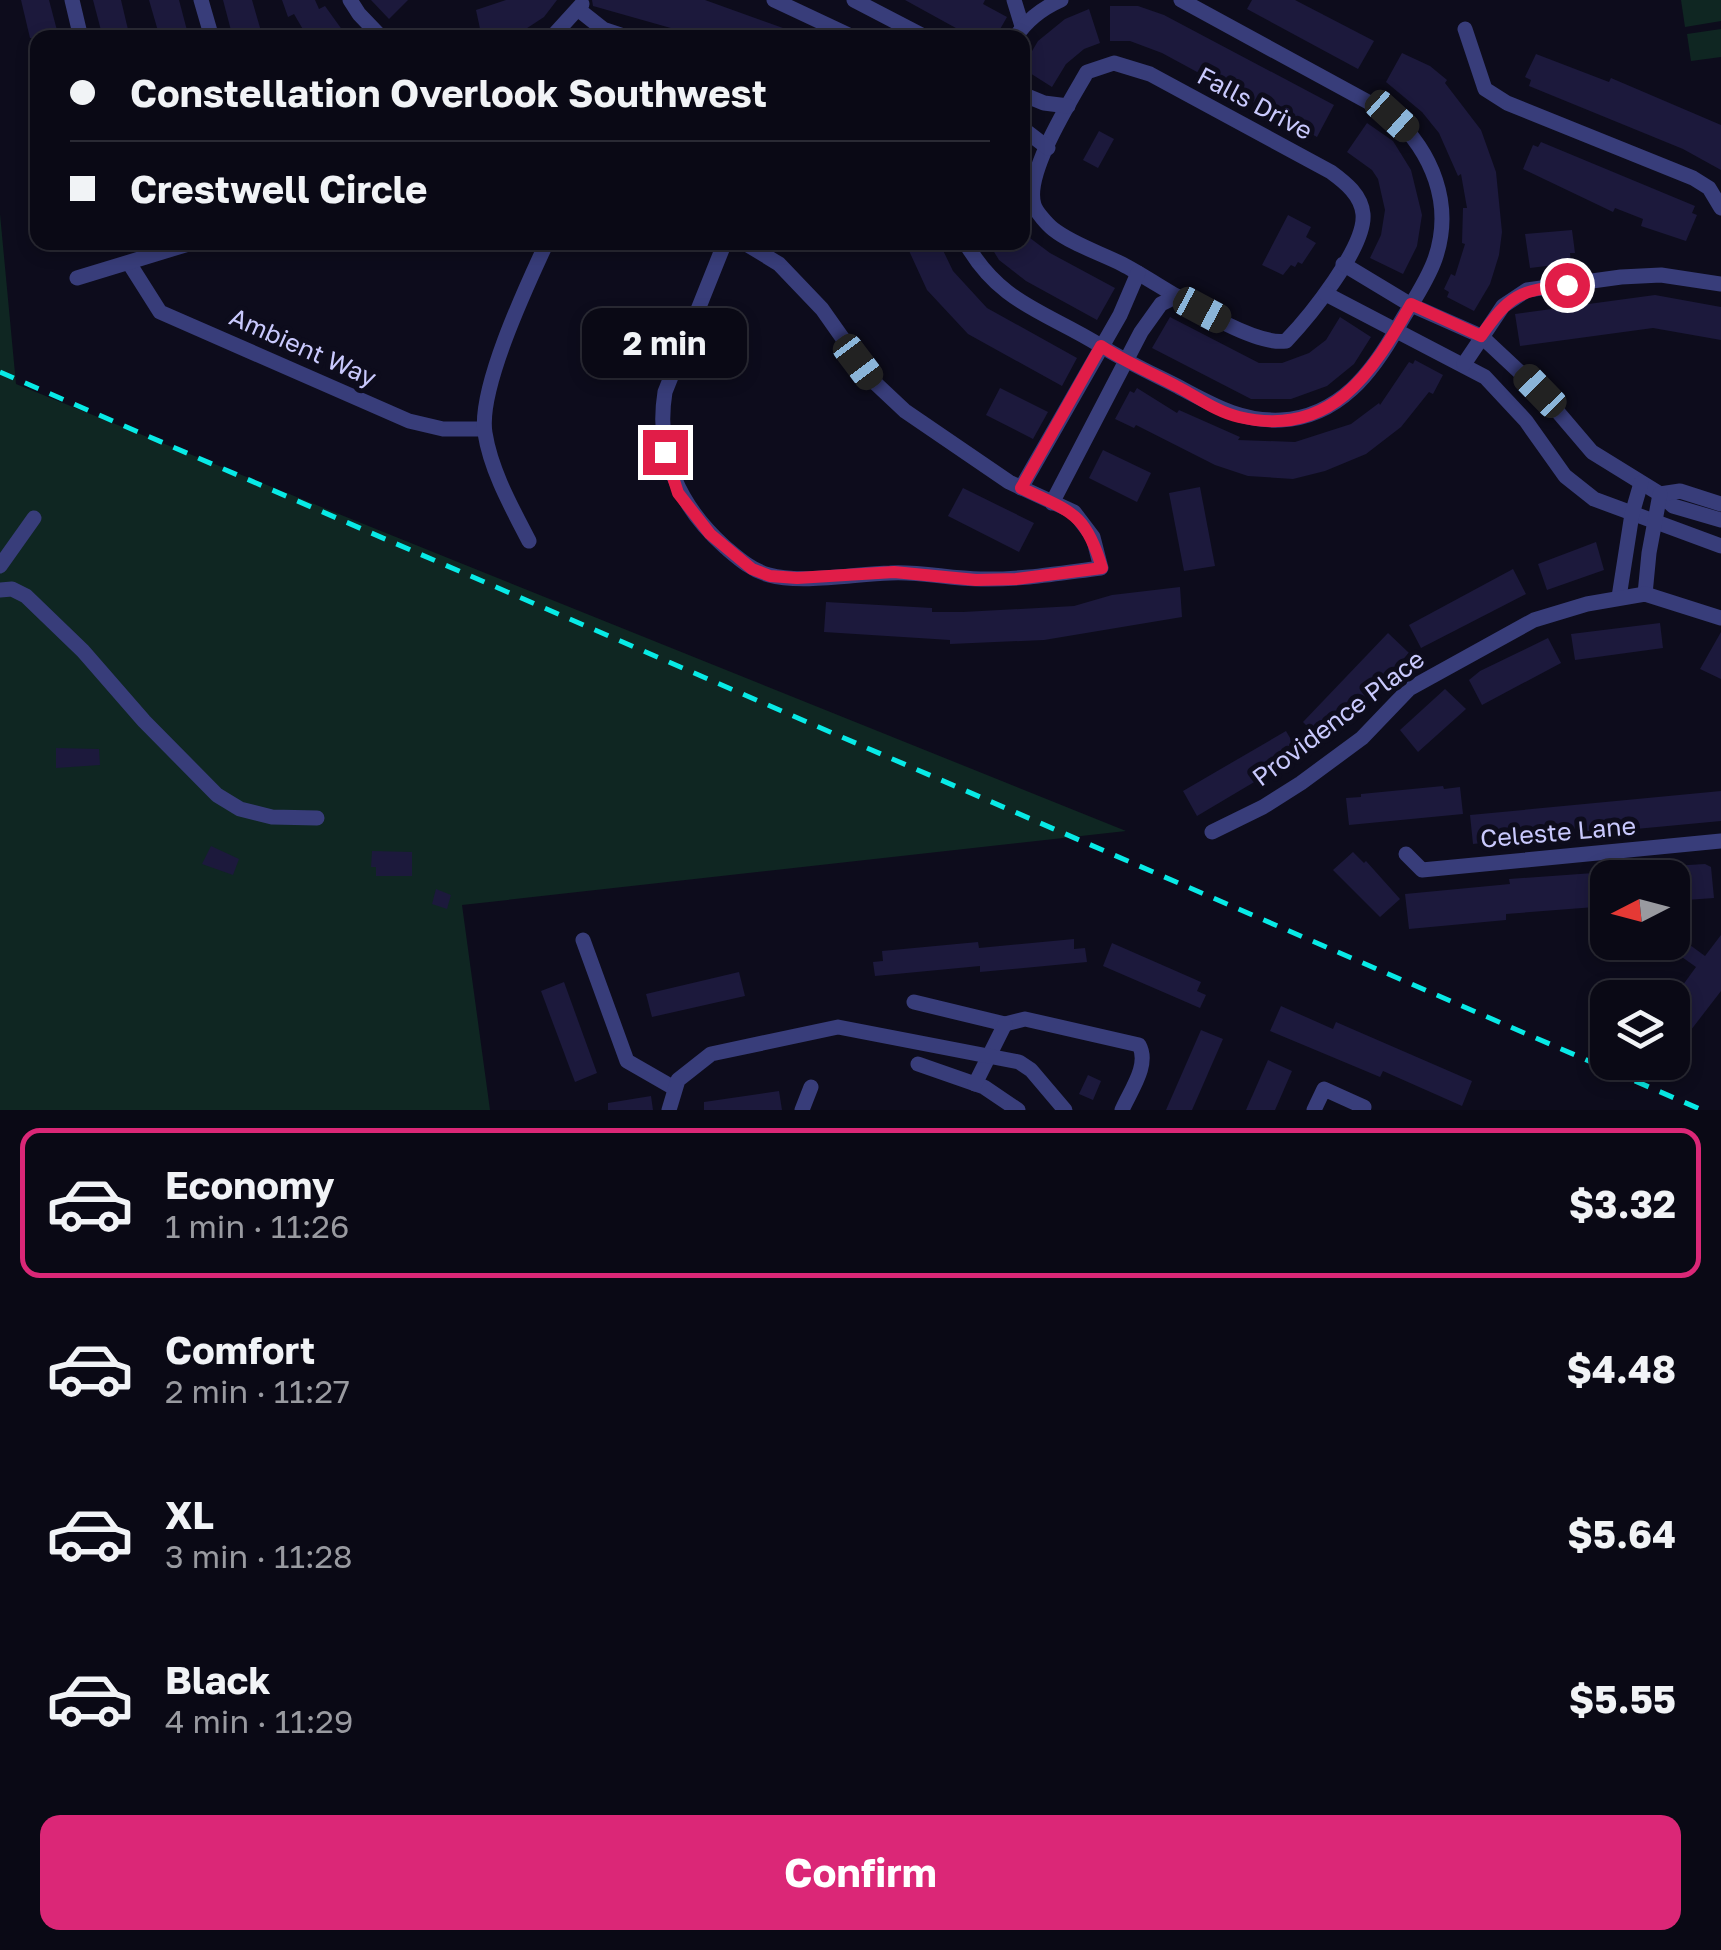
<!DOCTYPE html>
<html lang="en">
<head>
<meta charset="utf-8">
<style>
  body { margin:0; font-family:"Golos Text",sans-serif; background:#13121e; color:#f1f3f6; height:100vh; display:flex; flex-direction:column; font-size:38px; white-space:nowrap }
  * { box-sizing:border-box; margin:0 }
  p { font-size:32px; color:#999aa0 }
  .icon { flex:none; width:55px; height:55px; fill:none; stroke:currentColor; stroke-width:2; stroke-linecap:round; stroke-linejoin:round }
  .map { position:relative; height:1110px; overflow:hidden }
  .panel { display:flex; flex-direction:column; background:#0a0915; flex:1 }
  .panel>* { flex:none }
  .hud { position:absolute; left:30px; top:30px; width:1000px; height:220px; border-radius:20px; box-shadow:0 5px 15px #0003,0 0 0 2px #2a2a34; display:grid; align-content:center; height:220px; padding:0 40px; background:#0a0915 }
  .needle { width:65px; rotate:264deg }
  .buttons { position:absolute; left:1590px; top:860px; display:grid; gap:20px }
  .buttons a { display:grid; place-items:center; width:100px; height:100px; border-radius:20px; background:#0a0915; box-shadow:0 5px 15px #0003,0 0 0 2px #2a2a34; font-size:50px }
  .end { position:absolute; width:45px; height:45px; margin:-22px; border:12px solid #e11d48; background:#fff; box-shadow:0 0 0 5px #fff }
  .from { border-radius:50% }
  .bubble { position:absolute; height:70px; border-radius:20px; background:#0a0915; box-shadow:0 5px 15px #0003,0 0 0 2px #2a2a34; font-size:32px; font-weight:700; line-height:70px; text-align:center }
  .car { position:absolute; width:30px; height:60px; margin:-30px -15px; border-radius:12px; box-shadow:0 0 8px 2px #0007; background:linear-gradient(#222 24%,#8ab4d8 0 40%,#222 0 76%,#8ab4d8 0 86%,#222 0) }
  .hud b { display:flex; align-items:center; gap:35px; height:95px; font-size:38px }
  .hud b+b { border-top:2px solid #2a2a34 }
  .hud i { width:25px; height:25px; background:#f1f3f6 }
  ul { padding:18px 0 0; list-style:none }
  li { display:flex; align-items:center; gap:30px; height:150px; margin:0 20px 15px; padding:0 20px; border:5px solid transparent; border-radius:20px }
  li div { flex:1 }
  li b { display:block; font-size:38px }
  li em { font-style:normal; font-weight:700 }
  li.current { border-color:#db2777 }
  li>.icon { width:90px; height:90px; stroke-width:1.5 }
  .primary-button { display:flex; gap:20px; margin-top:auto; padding:20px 40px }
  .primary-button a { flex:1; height:115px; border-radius:20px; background:#db2777; color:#fff; font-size:40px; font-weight:700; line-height:115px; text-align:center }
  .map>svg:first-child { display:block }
  .green { fill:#0f2622 }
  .building { fill:#1c193c }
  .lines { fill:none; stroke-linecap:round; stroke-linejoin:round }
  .street { stroke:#383d7a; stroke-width:15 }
  .rail { stroke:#08eae6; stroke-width:5; stroke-dasharray:15 12; stroke-linecap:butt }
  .route { stroke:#e11d48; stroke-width:12 }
  .labels { text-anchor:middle; stroke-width:10; stroke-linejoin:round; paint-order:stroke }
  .street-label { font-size:25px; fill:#c9c9fd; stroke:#0d0c1c }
</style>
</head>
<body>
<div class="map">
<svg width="1721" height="1110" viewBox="0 0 1721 1110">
  <rect width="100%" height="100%" fill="#0d0c1c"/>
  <g class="green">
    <path d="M 1681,0 L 1721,0 L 1721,21 L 1685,27 Z"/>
    <path d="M 1721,29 L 1721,57 L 1691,61 L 1687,34 Z"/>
    <path d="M 0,214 L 16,384 L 1126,831 L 462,905 L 490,1110 L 0,1110 Z"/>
  </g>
  <g class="building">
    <path d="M 21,0 L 49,0 L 59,38 L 30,38 Z"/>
    <path d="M 93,0 L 121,0 L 130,38 L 103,38 Z"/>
    <path d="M 149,0 L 179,0 L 189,38 L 160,38 Z"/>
    <path d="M 223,0 L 252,0 L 263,38 L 233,38 Z"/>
    <path d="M 282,0 L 315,0 L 319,9 L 325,6 L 348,38 L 308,38 L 294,14 L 288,17 Z"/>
    <path d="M 371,0 L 408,0 L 389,19 Z"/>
    <path d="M 506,0 L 557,0 L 544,17 L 512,38 L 482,38 L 476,10 Z"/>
    <path d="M 592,0 L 705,0 L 808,37 L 706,38 L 593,6 Z"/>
    <path d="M 905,0 L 985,0 L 983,4 L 1007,17 L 995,38 L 974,38 Z"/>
    <path d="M 1252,0 L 1295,0 L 1374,41 L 1358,69 L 1247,9 Z"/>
    <path d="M 1110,6 L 1138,6 L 1164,15 L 1334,105 L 1317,137 L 1162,53 L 1130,41 L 1110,41 Z"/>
    <path d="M 1089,9 L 1100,43 L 1084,49 L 1066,64 L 1052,87 L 1022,68 L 1038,41 L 1065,19 Z"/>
    <path d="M 1402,53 L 1430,66 L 1447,80 L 1445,83 L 1481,130 L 1496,172 L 1502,232 L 1499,255 L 1490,284 L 1474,311 L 1447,297 L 1449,292 L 1444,289 L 1451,274 L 1455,276 L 1465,244 L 1462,243 L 1463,208 L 1467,208 L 1461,174 L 1458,176 L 1439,133 L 1422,112 L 1386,82 Z"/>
    <path d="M 1536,54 L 1609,82 L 1611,78 L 1721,125 L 1721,170 L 1683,149 L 1529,86 L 1531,80 L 1525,77 Z"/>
    <path d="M 1367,123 L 1393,141 L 1411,170 L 1422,215 L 1417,246 L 1403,274 L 1370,258 L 1381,235 L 1385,210 L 1378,179 L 1372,170 L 1347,152 Z"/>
    <path d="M 1099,131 L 1114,139 L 1098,168 L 1083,160 Z"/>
    <path d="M 1541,142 L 1695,206 L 1692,213 L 1697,215 L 1686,241 L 1641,226 L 1643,219 L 1615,208 L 1613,212 L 1523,169 L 1533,145 L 1538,147 Z"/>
    <path d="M 1288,215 L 1311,227 L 1306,237 L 1316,243 L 1302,264 L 1298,262 L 1295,267 L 1291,265 L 1283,275 L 1262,265 Z"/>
    <path d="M 1572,230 L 1575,253 L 1570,253 L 1571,263 L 1530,268 L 1525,234 Z"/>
    <path d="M 1022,232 L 1050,253 L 1115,288 L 1097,320 L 1026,281 L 999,260 L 988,242 L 1022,242 Z"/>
    <path d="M 905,242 L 939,242 L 953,271 L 987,308 L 1077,358 L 1062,386 L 968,334 L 927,290 Z"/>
    <path d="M 1655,295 L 1721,307 L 1721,340 L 1653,328 L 1520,346 L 1515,314 Z"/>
    <path d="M 1170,317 L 1259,363 L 1282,363 L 1309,353 L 1326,340 L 1340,317 L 1371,337 L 1354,364 L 1327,386 L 1291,399 L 1251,399 L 1152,348 Z"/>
    <path d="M 1415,360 L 1443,375 L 1433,394 L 1429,392 L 1401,427 L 1366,454 L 1325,471 L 1293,479 L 1248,476 L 1215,465 L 1136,425 L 1134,428 L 1115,419 L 1130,391 L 1134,393 L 1137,388 L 1177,413 L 1179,410 L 1240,437 L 1238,440 L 1295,442 L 1351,424 L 1379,403 L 1380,405 L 1409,362 L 1413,364 Z"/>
    <path d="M 1000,388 L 1048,412 L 1033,439 L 986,415 Z"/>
    <path d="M 1103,450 L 1151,473 L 1137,502 L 1089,478 Z"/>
    <path d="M 1200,487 L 1215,566 L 1184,571 L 1169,493 Z"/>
    <path d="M 963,488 L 1034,523 L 1019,552 L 948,516 Z"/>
    <path d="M 1596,542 L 1604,570 L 1547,590 L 1538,564 Z"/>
    <path d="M 1513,569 L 1526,594 L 1421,648 L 1409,625 Z"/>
    <path d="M 1180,587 L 1182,617 L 1044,640 L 950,644 L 950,640 L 824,632 L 826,602 L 932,608 L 932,612 L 963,612 L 1074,606 L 1112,595 Z"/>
    <path d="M 1660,623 L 1663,648 L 1575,660 L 1571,634 Z"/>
    <path d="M 1721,632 L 1721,679 L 1700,669 Z"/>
    <path d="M 1388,633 L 1409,653 L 1323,742 L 1303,722 Z"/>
    <path d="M 1548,638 L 1561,663 L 1482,705 L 1469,680 L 1480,671 Z"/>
    <path d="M 1445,689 L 1466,709 L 1418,752 L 1400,730 Z"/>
    <path d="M 1286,731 L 1300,755 L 1197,816 L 1183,791 Z"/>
    <path d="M 56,748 L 99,749 L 100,765 L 56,768 Z"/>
    <path d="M 1443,786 L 1444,789 L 1460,787 L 1463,814 L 1349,825 L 1346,798 L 1361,797 L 1361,794 Z"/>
    <path d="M 1721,791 L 1721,821 L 1625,830 L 1625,827 L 1473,844 L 1470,815 Z"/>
    <path d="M 211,846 L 239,859 L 233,875 L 202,864 Z"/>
    <path d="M 372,851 L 412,852 L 412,876 L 376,876 L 376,867 L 371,867 Z"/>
    <path d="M 1353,852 L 1364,863 L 1366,861 L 1400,899 L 1380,917 L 1333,870 Z"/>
    <path d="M 1705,864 L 1711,867 L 1714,898 L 1672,901 L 1672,866 Z"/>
    <path d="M 1608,872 L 1608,906 L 1506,914 L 1506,920 L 1409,929 L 1405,894 L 1510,884 L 1509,879 Z"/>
    <path d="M 436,889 L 451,895 L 447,909 L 432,904 Z"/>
    <path d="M 1672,932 L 1705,956 L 1721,935 L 1721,991 L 1684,1039 L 1672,1030 L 1672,1000 L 1696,967 L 1672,950 Z"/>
    <path d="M 1074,939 L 1074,949 L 1085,948 L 1087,962 L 980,972 L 980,966 L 875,976 L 873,962 L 883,961 L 882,951 L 978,942 L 979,948 Z"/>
    <path d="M 1112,943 L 1201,982 L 1197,991 L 1206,995 L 1200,1008 L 1103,966 Z"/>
    <path d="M 739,972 L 745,996 L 652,1017 L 646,994 Z"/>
    <path d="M 564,982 L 597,1073 L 575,1082 L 541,991 Z"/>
    <path d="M 1281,1006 L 1333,1029 L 1336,1022 L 1472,1081 L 1462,1106 L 1383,1071 L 1380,1077 L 1270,1031 Z"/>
    <path d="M 1201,1030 L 1223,1039 L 1192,1110 L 1166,1110 Z"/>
    <path d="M 1268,1060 L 1292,1071 L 1275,1110 L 1246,1110 Z"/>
    <path d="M 1088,1075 L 1101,1081 L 1093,1100 L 1079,1094 Z"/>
    <path d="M 779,1091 L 782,1110 L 704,1110 L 704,1102 Z"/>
    <path d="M 651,1096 L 653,1110 L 608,1110 L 608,1103 Z"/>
  </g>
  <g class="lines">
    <g class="street">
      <path d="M 72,0 L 81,38"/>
      <path d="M 201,0 L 212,38"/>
      <path d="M 350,0 L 359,14 L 382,38"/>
      <path d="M 774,0 L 855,38"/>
      <path d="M 854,0 L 927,38"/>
      <path d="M 1014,0 L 1022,26"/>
      <path d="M 579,10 L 603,29 L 630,38"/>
      <path d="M 1465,29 L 1485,89 L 1507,103 L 1693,178 L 1709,188 L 1721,208"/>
      <path d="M 551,38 L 582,4"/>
      <path d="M 1015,38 C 1026,21 1043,8 1061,0"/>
      <path d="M 1114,63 L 1150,74 L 1331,172 C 1346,183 1361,195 1363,214 C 1366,247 1309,317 1286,341 C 1247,347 1159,283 1122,264 C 1100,253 1072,244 1053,229 C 1048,225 1036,212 1034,205 C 1024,174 1071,100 1087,72 Z"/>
      <path d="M 1022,94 L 1044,103 L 1068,106"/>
      <path d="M 1022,128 L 1048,148"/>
      <path d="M 725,242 L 665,392 C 655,453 679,506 725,547 C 738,558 751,570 769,575 C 801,584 855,574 890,573 C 920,571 950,579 981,579 C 1021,580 1061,573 1101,568 L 1093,537 L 1074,512 L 1009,482 L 905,411 L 872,380 L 822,309 L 779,264 L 743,242"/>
      <path d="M 965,242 C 1000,304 1045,311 1101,346 C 1125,361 1149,372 1175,385 C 1210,403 1239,422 1281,420 C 1339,417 1373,372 1399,325 C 1411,304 1427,282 1435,259 C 1454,204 1432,152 1392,115 L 1181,0"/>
      <path d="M 129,263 L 160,312 L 409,421 L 443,429 L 484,429"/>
      <path d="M 1343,264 L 1411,305 L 1481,336 L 1540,391 L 1592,452 L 1660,494 L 1673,506 L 1721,520"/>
      <path d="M 77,278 L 195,242"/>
      <path d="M 1326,294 L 1485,377 L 1526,421 L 1565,476 L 1594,499 L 1721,546"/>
      <path d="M 1464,364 L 1503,306 L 1527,290 L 1621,277 L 1661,275 L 1721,284"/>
      <path d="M 1021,488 L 1120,315 L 1138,273"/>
      <path d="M 1660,494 L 1680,491 L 1721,504"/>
      <path d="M 1052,503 L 1141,332 L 1161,304 L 1177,296"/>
      <path d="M 529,541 C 512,508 491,471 485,433 C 478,389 527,285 547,242"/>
      <path d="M 0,566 L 34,518"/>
      <path d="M 0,590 L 12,589 L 26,596 L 83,651 L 144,721 L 217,795 L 240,809 L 272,817 L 317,818"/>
      <path d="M 1645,594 L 1649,553 L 1660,494"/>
      <path d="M 1619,597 L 1632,514 L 1641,483"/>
      <path d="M 1212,832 L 1263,807 L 1301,783 L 1362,738 L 1409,689 L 1534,620 L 1587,604 L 1645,594 L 1721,618"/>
      <path d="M 1406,854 L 1422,870 L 1721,841"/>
      <path d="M 583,940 L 627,1061 L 674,1088"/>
      <path d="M 914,1002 L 1005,1024 L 1025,1019 L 1139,1045 C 1150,1065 1130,1091 1122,1110"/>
      <path d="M 918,1064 L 984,1087 L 1018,1110"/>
      <path d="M 975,1084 L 1005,1024"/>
      <path d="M 669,1110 L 678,1080 L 711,1054 L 838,1027 L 1019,1062 L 1031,1070 L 1065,1110"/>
      <path d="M 802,1110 L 811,1087"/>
      <path d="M 1314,1110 L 1324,1089 L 1364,1107 L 1363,1110"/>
    </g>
    <path class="rail" d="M 0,372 L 1702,1110"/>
  </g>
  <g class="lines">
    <path class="route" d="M 665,452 L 678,493 L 710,534 L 752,569 L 770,576 L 797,578 L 894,572 L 976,580 L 1016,579 L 1102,568 C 1085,511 1070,512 1021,488 L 1101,346 C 1125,362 1150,372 1176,386 C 1196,396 1216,412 1239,417 C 1331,439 1372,373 1411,304 L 1481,336 C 1510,295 1518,291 1567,285"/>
  </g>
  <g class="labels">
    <g class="street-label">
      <text transform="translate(1255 103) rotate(28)" y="9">Falls Drive</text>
      <text transform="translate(303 347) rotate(24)" y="9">Ambient Way</text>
      <text transform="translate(1338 718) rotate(-37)" y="9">Providence Place</text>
      <text transform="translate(1558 832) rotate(-5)" y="9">Celeste Lane</text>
    </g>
  </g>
</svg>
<div class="buttons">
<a><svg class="needle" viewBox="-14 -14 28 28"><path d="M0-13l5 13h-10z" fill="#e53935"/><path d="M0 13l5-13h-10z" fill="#999aa0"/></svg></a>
<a><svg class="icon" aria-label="layers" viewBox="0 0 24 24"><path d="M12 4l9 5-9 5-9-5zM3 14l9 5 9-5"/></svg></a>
</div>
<i class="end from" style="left:1567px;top:285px"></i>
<i class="end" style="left:665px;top:452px"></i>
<div class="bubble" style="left:582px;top:308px;width:165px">2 min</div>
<i class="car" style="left:1392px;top:116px;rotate:132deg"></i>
<i class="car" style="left:1202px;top:310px;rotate:118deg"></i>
<i class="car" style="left:858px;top:362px;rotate:143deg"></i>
<i class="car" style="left:1540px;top:391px;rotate:316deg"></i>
<div class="hud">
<b><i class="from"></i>Constellation Overlook Southwest</b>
<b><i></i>Crestwell Circle</b>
</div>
</div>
<section class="panel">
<ul>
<li class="current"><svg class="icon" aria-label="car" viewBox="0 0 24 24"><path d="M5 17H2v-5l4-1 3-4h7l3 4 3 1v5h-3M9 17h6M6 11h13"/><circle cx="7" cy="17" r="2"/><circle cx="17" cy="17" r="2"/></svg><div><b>Economy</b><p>1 min · 11:26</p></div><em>$3.32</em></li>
<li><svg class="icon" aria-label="car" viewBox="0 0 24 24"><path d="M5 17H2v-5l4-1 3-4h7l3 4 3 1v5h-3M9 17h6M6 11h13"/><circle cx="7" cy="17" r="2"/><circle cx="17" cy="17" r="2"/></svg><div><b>Comfort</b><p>2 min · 11:27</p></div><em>$4.48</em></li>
<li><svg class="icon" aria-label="car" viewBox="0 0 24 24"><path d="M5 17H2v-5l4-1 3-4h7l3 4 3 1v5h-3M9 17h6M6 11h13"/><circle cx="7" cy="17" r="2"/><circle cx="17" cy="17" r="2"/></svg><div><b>XL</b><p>3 min · 11:28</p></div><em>$5.64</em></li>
<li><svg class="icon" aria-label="car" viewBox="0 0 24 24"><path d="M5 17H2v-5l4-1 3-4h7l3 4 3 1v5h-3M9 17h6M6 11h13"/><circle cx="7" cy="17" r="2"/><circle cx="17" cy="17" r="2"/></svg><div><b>Black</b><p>4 min · 11:29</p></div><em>$5.55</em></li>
</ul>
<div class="primary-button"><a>Confirm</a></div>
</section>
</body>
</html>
